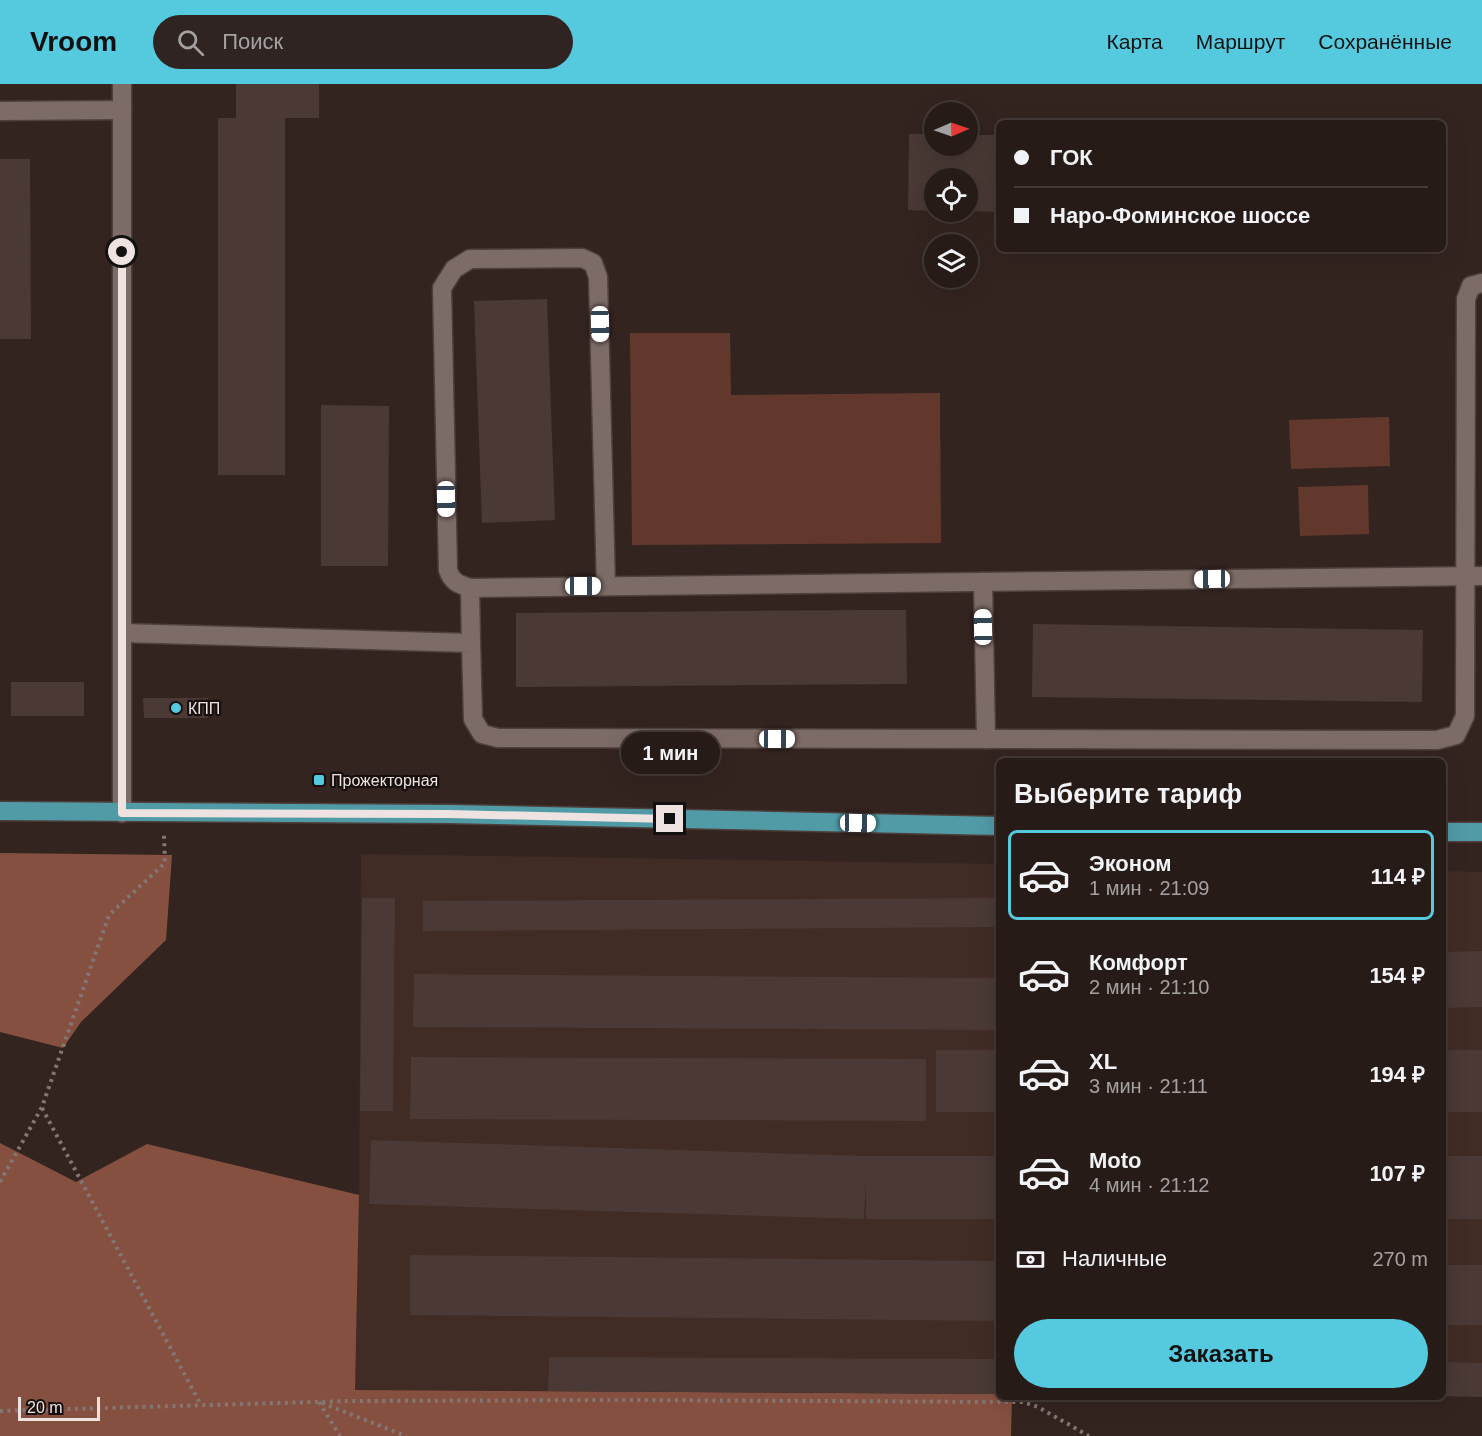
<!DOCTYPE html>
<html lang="ru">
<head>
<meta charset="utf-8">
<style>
  body { margin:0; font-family:Helvetica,sans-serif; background:#2f2421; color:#f1f3f6; height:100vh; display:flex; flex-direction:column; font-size:22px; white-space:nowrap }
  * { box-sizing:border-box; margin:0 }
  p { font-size:20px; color:#a4a1a2 }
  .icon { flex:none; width:33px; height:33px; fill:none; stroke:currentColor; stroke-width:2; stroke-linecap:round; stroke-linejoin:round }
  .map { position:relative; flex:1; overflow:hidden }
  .panel { position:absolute; left:996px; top:674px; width:450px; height:642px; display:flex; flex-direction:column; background:#271b18; border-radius:9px; box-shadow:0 6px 24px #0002,0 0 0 2px #433937 }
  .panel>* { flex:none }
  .banner { position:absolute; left:996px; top:36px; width:450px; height:132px; border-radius:9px; box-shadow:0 6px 24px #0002,0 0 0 2px #433937; display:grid; align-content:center; height:132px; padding:0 18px; background:#271b18 }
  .needle { width:39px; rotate:88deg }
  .controls { position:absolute; left:924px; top:18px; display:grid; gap:12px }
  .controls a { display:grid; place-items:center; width:54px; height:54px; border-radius:50%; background:#271b18; box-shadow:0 6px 24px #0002,0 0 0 2px #433937; font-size:30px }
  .scale { position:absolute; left:18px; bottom:15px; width:82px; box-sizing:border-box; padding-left:6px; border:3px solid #eee3e0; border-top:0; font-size:16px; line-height:21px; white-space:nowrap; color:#eee3e0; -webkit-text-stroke:4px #160f0d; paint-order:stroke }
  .end { position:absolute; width:27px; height:27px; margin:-14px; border:8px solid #eee3e0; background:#111; box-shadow:0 0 0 3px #111 }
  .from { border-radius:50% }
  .bubble { position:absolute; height:42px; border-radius:21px; background:#271b18; box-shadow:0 6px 24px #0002,0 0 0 2px #433937; font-size:20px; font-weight:700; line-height:42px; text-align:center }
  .car { position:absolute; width:18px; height:36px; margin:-18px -9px; border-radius:8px; box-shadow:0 0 4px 2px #0007; background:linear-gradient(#fff 24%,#345 0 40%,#fff 0 76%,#345 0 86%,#fff 0) }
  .banner b { display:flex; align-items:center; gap:21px; height:57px; font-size:22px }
  .banner b+b { border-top:2px solid #433937 }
  .banner i { width:15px; height:15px; background:#f1f3f6 }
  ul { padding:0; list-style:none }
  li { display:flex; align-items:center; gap:18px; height:90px; margin:0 12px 9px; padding:0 6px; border:3px solid transparent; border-radius:9px }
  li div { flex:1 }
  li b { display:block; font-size:22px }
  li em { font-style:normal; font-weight:700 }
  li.active { border-color:#55cadf }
  li>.icon { width:54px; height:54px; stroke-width:1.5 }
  h2 { padding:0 18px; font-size:27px; line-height:72px }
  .pay { display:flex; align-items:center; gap:15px; height:66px; padding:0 18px; font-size:22px }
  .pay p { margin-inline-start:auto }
  .button { display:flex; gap:12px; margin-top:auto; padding:12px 18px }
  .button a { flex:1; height:69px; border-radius:36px; background:#55cadf; color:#111; font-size:24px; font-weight:700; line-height:69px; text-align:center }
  header { display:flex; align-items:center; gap:36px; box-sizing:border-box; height:84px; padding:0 30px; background:#55cadf; color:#111 }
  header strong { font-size:28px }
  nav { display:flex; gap:33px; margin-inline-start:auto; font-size:21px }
  .search { width:420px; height:54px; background:#2f2421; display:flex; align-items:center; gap:15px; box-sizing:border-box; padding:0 21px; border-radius:33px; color:#a4a1a2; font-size:22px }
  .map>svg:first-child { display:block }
  .built { fill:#412b25 }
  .green { fill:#62382c }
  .forest { fill:#855040 }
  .building { fill:#4a3934 }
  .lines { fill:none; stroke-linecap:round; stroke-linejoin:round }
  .minor-casing { stroke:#4e403d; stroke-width:21 }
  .major-casing { stroke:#4e403d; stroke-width:21 }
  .path { stroke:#847672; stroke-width:4; stroke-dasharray:3 4.5; stroke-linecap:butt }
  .minor { stroke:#7d6b66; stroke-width:18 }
  .major { stroke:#519ba7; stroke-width:18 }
  .route { stroke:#eee3e0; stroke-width:8 }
  .poi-dot { fill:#55cadf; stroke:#160f0d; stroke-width:2 }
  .labels { text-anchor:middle; stroke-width:4.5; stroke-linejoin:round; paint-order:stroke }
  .poi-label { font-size:16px; fill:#eee3e0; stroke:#160f0d; text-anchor:start }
</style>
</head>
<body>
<header>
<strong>Vroom</strong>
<div class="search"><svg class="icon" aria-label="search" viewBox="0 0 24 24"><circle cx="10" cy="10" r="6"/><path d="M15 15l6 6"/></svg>Поиск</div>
<nav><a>Карта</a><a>Маршрут</a><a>Сохранённые</a></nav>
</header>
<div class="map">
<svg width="1482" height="1352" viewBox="0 0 1482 1352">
  <rect width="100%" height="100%" fill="#342420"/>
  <g class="built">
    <path d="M 361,770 L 999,780 L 999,1310 L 354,1306 L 359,1111 Z"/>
    <path d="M 1443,787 L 1482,788 L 1482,1313 L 1443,1312 Z"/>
  </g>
  <g class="green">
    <path d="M 630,249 L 730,249 L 731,311 L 940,309 L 941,459 L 632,461 Z"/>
    <path d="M 1389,333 L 1390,382 L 1291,385 L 1289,336 Z"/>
    <path d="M 1368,401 L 1369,450 L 1300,452 L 1298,403 Z"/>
  </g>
  <g class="forest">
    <path d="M 0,769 L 172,771 L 166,856 L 81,938 L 63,964 L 0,948 Z"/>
    <path d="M 0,1059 L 76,1098 L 147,1060 L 359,1111 L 355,1306 L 999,1310 L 999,1312 L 1012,1313 L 1011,1352 L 0,1352 Z"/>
  </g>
  <g class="building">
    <path d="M 236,0 L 319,0 L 319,34 L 285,34 L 285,391 L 218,391 L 218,34 L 236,34 Z"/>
    <path d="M 909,50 L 934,50 L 934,62 L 968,62 L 968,51 L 999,51 L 999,128 L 968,127 L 968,94 L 934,94 L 934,127 L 908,126 Z"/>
    <path d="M 0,75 L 30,75 L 31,255 L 0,255 Z"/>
    <path d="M 547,215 L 555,436 L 482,439 L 474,217 Z"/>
    <path d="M 321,321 L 389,322 L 388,482 L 321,482 Z"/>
    <path d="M 858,526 L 906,526 L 907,600 L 516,603 L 516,529 Z"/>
    <path d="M 1033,540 L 1423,546 L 1422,618 L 1032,613 Z"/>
    <rect x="11" y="598" width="73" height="34"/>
    <path d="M 143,614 L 208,614 L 208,634 L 144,634 Z"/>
    <path d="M 362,814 L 395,814 L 393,1027 L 360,1027 Z"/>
    <path d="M 999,814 L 999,843 L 423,847 L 423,817 Z"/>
    <path d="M 1482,867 L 1482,923 L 1443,924 L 1443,868 Z"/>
    <path d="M 414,890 L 999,894 L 999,946 L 413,943 Z"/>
    <rect x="936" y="966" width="63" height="62"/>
    <rect x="1443" y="966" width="39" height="62"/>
    <path d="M 411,973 L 926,975 L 926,1037 L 410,1035 Z"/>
    <path d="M 371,1056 L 866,1072 L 999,1072 L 999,1135 L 866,1135 L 866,1096 L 864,1135 L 369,1120 Z"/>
    <rect x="1443" y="1072" width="39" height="63"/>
    <path d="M 410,1171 L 999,1177 L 999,1237 L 410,1231 Z"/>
    <rect x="1443" y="1181" width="39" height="60"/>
    <path d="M 549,1273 L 999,1275 L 999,1310 L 548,1307 Z"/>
    <path d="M 1443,1278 L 1482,1279 L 1482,1313 L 1443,1312 Z"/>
  </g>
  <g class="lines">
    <defs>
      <g id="minor">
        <path d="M 0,27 L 122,26"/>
        <path d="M 983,498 L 986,655"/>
        <path d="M 470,504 C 458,500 452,498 448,486 L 442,204 L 454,185 L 470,175 L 582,174 L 593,179 L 598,193 L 606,502"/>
        <path d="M 123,549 L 471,559 L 473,635 L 482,650 L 498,654 L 1437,656 L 1456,651 L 1465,632 L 1466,215 L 1471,202 L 1482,199"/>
        <path d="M 471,559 L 470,504 L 1482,492"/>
        <path d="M 122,729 L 122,0"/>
      </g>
      <g id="major">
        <path d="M 0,727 L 449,730 L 999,742"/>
        <path d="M 1443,748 L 1482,748"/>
      </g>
    </defs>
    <use href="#minor" class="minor-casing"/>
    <use href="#major" class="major-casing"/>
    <g class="path">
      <path d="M 42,1024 L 201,1321"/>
      <path d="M 0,1098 L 42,1023 L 109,831 L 165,779 L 164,751"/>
      <path d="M 319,1318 L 340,1352"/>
      <path d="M 322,1319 L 406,1352"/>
      <path d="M 0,1327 L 349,1317 L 622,1316 L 1023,1318 L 1038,1323 L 1089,1352"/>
    </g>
    <use href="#minor" class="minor"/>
    <use href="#major" class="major"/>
  </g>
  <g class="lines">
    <path class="route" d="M 122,168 L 122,729 L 449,730 L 670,735"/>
  </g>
  <g class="poi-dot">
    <circle cx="176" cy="624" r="6"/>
    <rect x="313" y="690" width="12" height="12" rx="3"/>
  </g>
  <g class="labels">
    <g class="poi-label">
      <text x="188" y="630">КПП</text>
      <text x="331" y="702">Прожекторная</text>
    </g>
  </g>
</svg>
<div class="controls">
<a><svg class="needle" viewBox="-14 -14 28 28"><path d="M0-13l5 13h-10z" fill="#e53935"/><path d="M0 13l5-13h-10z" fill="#a4a1a2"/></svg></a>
<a><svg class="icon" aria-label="locate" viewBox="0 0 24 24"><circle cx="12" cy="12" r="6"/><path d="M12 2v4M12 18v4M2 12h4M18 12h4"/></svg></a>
<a><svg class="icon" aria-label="layers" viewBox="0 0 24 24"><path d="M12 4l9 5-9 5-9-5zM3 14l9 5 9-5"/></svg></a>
</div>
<div class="scale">20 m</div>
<i class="end from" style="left:122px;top:168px"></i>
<i class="end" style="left:670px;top:735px"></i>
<div class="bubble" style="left:621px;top:648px;width:99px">1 мин</div>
<i class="car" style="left:600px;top:240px;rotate:179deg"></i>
<i class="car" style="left:446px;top:415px;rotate:179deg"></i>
<i class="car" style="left:1212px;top:495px;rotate:269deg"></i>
<i class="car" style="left:583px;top:502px;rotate:90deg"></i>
<i class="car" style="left:983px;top:543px;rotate:359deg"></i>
<i class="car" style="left:777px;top:655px;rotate:90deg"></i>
<i class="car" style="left:858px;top:739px;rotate:91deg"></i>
<div class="banner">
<b><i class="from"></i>ГОК</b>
<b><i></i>Наро-Фоминское шоссе</b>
</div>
<section class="panel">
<h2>Выберите тариф</h2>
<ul>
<li class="active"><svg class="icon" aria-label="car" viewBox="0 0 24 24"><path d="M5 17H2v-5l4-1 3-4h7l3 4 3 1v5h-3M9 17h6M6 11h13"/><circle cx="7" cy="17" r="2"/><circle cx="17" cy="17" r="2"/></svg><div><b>Эконом</b><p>1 мин · 21:09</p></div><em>114 ₽</em></li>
<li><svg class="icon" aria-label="car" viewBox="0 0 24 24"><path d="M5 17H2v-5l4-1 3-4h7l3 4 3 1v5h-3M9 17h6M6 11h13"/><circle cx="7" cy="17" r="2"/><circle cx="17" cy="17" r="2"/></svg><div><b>Комфорт</b><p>2 мин · 21:10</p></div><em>154 ₽</em></li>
<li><svg class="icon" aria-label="car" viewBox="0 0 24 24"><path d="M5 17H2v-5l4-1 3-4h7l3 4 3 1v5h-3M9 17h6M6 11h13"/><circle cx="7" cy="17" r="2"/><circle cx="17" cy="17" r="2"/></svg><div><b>XL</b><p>3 мин · 21:11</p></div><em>194 ₽</em></li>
<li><svg class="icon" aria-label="car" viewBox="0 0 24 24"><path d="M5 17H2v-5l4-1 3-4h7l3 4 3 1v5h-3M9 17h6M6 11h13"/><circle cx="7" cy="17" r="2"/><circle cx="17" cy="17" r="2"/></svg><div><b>Moto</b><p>4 мин · 21:12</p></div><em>107 ₽</em></li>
</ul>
<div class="pay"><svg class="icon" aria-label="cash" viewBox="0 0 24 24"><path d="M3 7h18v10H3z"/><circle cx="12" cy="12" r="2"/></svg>Наличные<p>270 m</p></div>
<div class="button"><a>Заказать</a></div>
</section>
</div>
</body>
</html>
